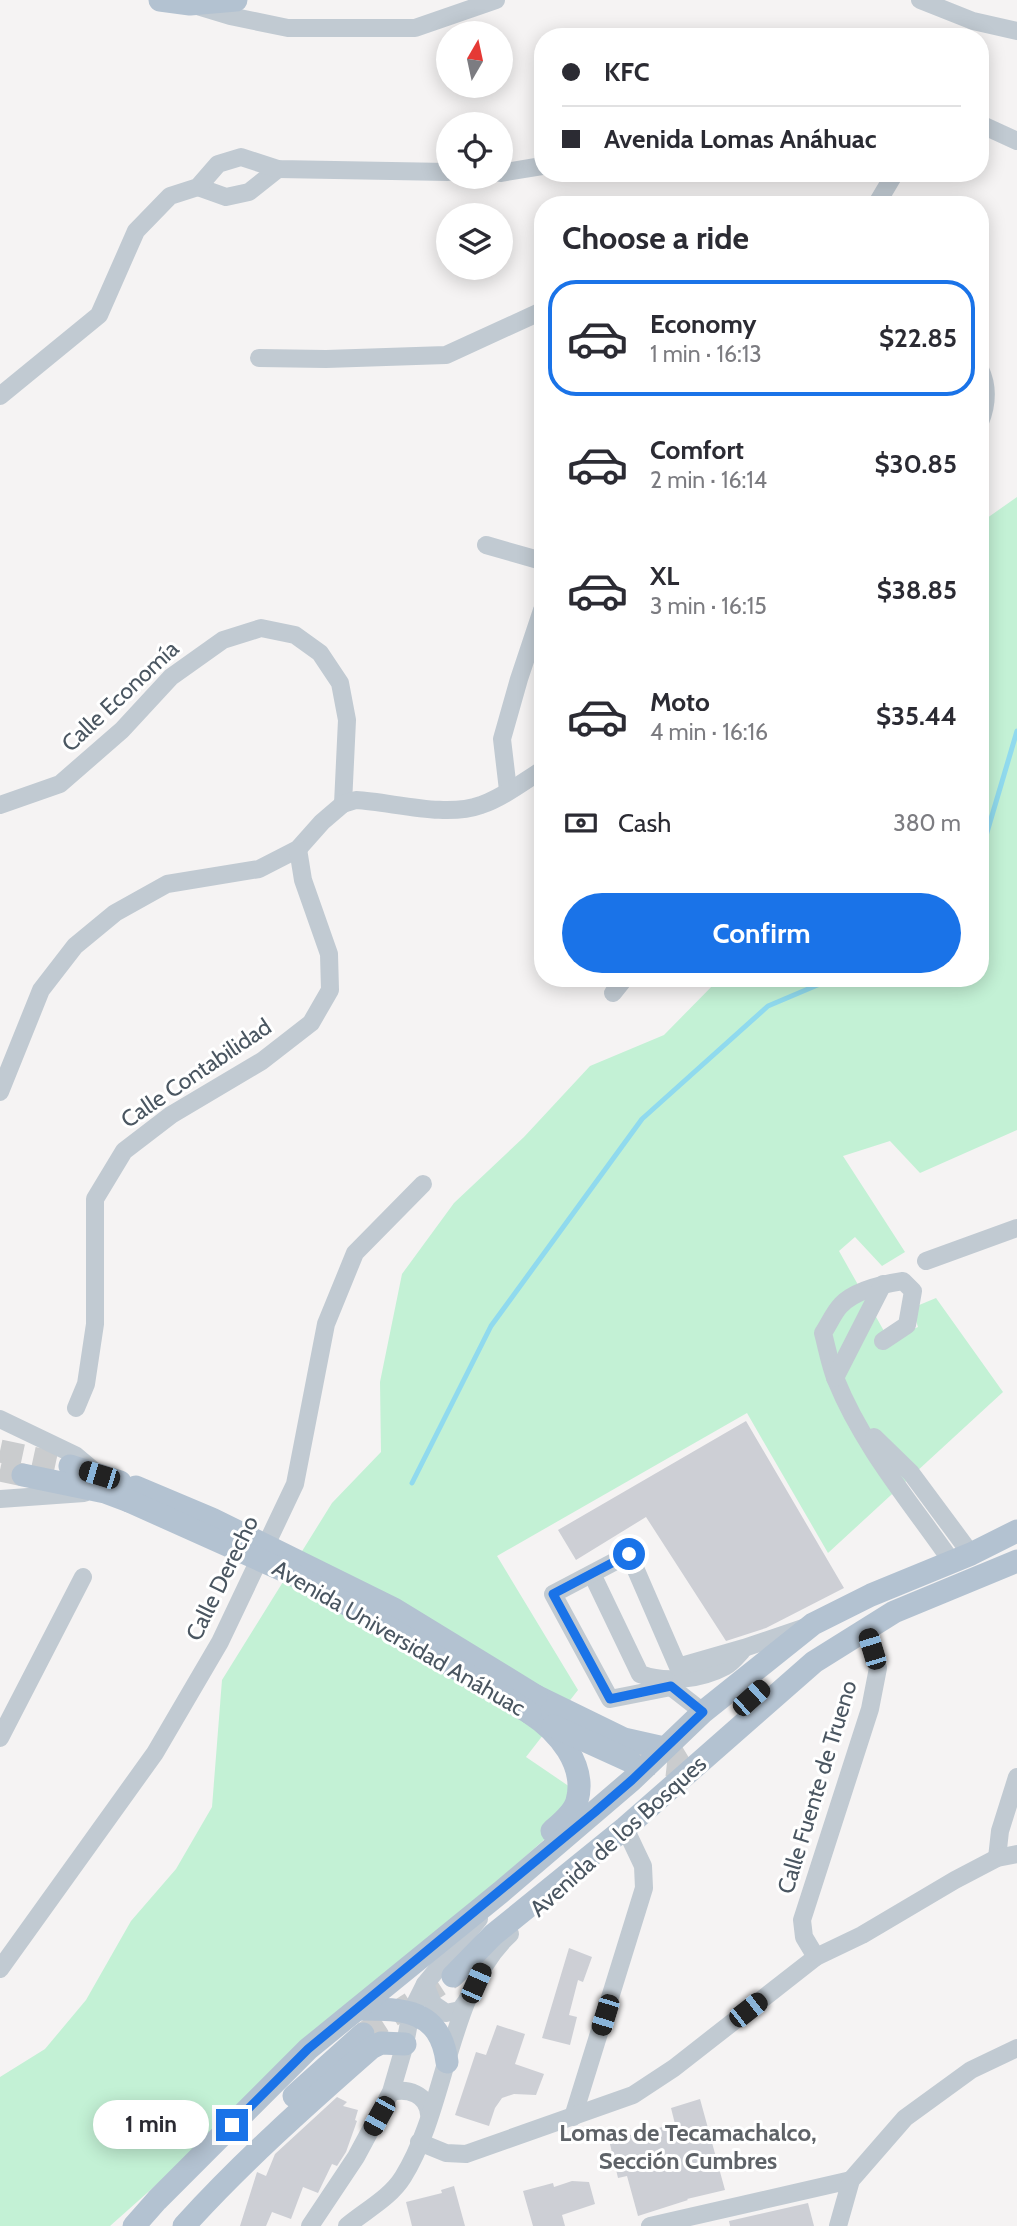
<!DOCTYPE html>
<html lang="en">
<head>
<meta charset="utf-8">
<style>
  body { margin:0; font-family:Cabin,sans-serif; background:#f2f2f3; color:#2b2b33; height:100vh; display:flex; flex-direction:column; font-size:26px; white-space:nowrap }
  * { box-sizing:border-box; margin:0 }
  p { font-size:23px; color:#7c7c81 }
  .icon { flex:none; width:38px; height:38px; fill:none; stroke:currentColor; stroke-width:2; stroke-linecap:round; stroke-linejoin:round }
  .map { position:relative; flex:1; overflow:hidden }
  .side { position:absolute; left:534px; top:196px; width:455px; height:791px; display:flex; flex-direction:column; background:#fff; border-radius:28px; box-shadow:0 4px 18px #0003 }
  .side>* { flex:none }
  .top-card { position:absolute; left:534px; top:28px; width:455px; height:154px; border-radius:28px; box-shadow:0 4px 18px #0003; display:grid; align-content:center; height:154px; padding:0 28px; background:#fff }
  .needle { width:46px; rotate:9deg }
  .tools { position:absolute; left:436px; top:21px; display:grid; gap:14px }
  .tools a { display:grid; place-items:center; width:77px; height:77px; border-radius:50%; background:#fff; box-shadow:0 4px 18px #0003; font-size:35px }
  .end { position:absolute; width:32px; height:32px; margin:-16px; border:9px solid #1a73e8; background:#fff; box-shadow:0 0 0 4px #fff }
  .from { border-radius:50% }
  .bubble { position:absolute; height:49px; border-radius:24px; background:#fff; box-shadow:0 4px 18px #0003; font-size:23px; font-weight:700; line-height:49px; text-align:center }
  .car { position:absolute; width:21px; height:42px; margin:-21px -10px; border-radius:9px; box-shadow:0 0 5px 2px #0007; background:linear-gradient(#222 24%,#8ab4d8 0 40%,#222 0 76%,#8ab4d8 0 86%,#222 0) }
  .top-card b { display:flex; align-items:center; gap:24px; height:66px; font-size:26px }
  .top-card b+b { border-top:2px solid #e1e1e2 }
  .top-card i { width:18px; height:18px; background:#2b2b33 }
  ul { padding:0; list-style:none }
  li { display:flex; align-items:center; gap:21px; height:116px; margin:0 14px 10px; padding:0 14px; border:4px solid transparent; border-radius:28px }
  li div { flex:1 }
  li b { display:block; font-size:26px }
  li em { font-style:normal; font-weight:700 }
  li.active { border-color:#1a73e8 }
  li>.icon { width:63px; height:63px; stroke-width:1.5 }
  h2 { padding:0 28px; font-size:32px; line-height:84px }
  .pay { display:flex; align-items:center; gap:18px; height:77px; padding:0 28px; font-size:26px }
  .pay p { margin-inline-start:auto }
  .button { display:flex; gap:14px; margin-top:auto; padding:14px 28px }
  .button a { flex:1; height:80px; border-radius:42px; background:#1a73e8; color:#fff; font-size:28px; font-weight:700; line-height:80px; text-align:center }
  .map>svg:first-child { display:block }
  .green { fill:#c3f1d5 }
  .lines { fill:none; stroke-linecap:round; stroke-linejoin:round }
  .stream { stroke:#90daee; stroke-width:5 }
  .building { fill:#cdcfd5 }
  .major-tunnel { stroke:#caccce; stroke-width:23; stroke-dasharray:23 11; stroke-linecap:butt }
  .minor { stroke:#c1cad2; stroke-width:18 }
  .major { stroke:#b3c2d1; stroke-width:23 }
  .major-bridge { stroke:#b3c2d1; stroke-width:23 }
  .route { stroke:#1a73e8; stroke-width:9 }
  .labels { text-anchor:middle; stroke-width:6; stroke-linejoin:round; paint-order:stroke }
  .street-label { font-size:23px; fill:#4a5661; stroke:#fff }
  .neighbourhood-label { font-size:24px; font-weight:bold; fill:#5f6368; stroke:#fff }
</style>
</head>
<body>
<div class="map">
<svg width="1017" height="2226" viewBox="0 0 1017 2226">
  <rect width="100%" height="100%" fill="#f5f3f3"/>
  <path class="green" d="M 1017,497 L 1017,1130 L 920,1173 L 890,1141 L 843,1156 L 905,1252 L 882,1266 L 855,1237 L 839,1251 L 889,1340 L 918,1327 L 912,1308 L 936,1298 L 1003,1392 L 828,1553 L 747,1413 L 497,1556 L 578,1690 L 526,1757 L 573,1789 L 555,1830 L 110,2226 L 0,2226 L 0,2077 L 45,2049 L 86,2000 L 131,1921 L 176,1869 L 212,1807 L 222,1680 L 332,1503 L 381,1452 L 380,1382 L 402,1274 L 454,1203 L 524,1137 L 590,1066 L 664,1035 L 720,978 L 980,978 L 980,523 Z"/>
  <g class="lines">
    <g class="stream">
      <path d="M 980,856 L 1017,731"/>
      <path d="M 412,1483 L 491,1326 L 642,1119 L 768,1006 L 834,978"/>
    </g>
  </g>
  <g class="building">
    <path d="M 746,1421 L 844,1588 L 766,1628 L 726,1641 L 646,1517 L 576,1560 L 558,1530 Z"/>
    <path d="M 569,1948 L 592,1957 L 583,1982 L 578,1980 L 569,2015 L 577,2017 L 570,2045 L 542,2038 Z"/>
    <path d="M 497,2025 L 525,2034 L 515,2064 L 544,2074 L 536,2095 L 514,2094 L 502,2098 L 495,2108 L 489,2126 L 455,2115 L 476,2052 L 486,2055 Z"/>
    <path d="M 337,2097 L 347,2102 L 343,2106 L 358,2110 L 355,2120 L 357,2121 L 346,2152 L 337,2166 L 332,2164 L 318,2193 L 303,2187 L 291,2219 L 272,2212 L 266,2226 L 240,2226 L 257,2172 L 266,2176 L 275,2154 Z"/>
    <path d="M 700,2099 L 725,2190 L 687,2199 L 688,2200 L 638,2216 L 627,2176 L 618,2178 L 609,2140 L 675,2124 L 671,2108 Z"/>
    <path d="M 572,2181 L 589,2182 L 595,2204 L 562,2215 L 565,2226 L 533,2226 L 523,2191 L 553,2183 L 554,2187 Z"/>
    <path d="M 454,2186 L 465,2226 L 412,2226 L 406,2202 L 442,2193 L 441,2190 Z"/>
    <path d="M 808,2203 L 814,2226 L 730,2226 L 729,2221 Z"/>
  </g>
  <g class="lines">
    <g class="major-tunnel">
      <path d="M 0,1451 L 70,1466"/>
      <path d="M 0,1470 L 23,1475"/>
      <path d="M 633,1761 L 669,1765 L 692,1751"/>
      <path d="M 363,2034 L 453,1976"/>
    </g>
    <g class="minor">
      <path d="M 920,0 L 973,21 L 1017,31"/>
      <path d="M 197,6 L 230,16 L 288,28 L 415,28 L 496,0"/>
      <path d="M 980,124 L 1017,141"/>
      <path d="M 500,173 L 542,166"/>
      <path d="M 198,187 L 226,197 L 249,192 L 278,169"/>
      <path d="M 876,205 L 895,173"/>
      <path d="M 259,358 L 326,359 L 446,355 L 542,311"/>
      <path d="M 980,369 C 988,386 987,405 980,422"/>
      <path d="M 0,396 L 99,315 L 136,231 L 170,196 L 198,187 L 218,164 L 241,157 L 278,169 L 448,172"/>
      <path d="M 486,545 L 542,561"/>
      <path d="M 508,790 L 502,739 L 519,679 L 542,610"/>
      <path d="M 0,805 L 60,784 L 122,730 L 171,677 L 223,640 L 261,628 L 295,635 L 320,653 L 340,683 L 347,720 L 343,804"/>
      <path d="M 613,993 L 625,978"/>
      <path d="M 0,1092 L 41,990 L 75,946 L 115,913 L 167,884 L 259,869 L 298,849 L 322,822 L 343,804 L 356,800 C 393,802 445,818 481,805 C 502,798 523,782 542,770"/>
      <path d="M 926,1261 L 1017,1228"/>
      <path d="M 883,1341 L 907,1325 L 913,1291 L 903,1281 C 883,1284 855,1290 841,1305 C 834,1312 829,1324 823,1333 C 827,1348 830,1365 836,1380 C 863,1447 912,1504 952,1562"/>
      <path d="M 835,1378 L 883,1284"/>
      <path d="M 76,1408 L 86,1384 L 95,1324 L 95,1199 L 124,1151 L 171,1115 L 262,1061 L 311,1023 L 330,990 L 329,954 L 303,880 L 298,849"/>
      <path d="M 0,1419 L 75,1455 L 94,1471"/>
      <path d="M 874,1437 L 911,1473 L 971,1554"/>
      <path d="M 0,1499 L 84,1493"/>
      <path d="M 592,1574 L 640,1674 C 666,1684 702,1679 726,1666 C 732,1663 737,1656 742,1651"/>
      <path d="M 703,1712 L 671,1687 L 610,1699 L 553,1594 L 629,1554 L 678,1667 L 744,1648 L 803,1628"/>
      <path d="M 0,1738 L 83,1577"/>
      <path d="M 997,1858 L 1000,1831 L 1017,1777"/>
      <path d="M 816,1957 L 804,1937 L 802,1920 L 870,1709 L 878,1668 L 866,1629"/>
      <path d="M 0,1969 L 155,1753 L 220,1642 L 295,1484 L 326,1324 L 355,1253 L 423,1184"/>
      <path d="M 425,1984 L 433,2004 L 446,2013 L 460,2010 L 468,1999"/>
      <path d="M 391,2092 C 408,2088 427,2094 429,2114"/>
      <path d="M 573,2117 L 644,1888 L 643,1866 L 625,1828"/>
      <path d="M 419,2142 L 446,2153 L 466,2154 L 633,2095 L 674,2068 L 816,1957 L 862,1935 L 955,1880 L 997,1858 L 1017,1854"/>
      <path d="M 310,2226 L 356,2157 L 391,2092 L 405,2044 L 411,2012 L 425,1984 L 479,1919"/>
      <path d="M 347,2226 C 366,2210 390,2198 403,2177 C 447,2107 448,1991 510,1934"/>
      <path d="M 650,2226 L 851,2180"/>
      <path d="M 838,2226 L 851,2180 L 905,2118 L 971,2070 L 1017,2048"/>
    </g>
    <g class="major">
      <path d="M 160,0 L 190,4 L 236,0"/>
      <path d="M 70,1466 L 120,1482"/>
      <path d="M 23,1475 L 105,1492 L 129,1501"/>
      <path d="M 536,1696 L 624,1739 L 664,1748"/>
      <path d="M 530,1713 C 558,1731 587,1765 577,1801 C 574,1813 561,1823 552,1831"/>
      <path d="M 553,1726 L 630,1761"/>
      <path d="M 453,1976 L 493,1935 L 625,1828 L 814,1662 L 894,1612 L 1017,1561"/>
      <path d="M 358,2009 C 402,2009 440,2008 447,2062"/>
      <path d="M 294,2096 L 363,2034"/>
      <path d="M 134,2226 L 157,2200 L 308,2049 L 501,1892 L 632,1780 L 703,1712 L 813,1624 L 871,1595 L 971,1554 L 1017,1531"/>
      <path d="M 184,2226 C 242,2162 306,2105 371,2048 L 381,2043 L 405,2044"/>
    </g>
    <g class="major-bridge">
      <path d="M 136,1487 L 212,1519 L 394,1609 L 536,1696"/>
      <path d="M 129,1501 L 294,1575 L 388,1627 L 530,1713"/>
    </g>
  </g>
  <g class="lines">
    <path class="route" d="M 232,2125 L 308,2049 L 595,1812 L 632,1780 L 703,1712 L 671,1686 L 610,1699 L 553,1594 L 629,1554"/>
  </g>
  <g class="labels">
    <g class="street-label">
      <text transform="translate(120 696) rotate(-43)" y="8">Calle Economía</text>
      <text transform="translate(196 1073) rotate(-34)" y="8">Calle Contabilidad</text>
      <text transform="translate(222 1578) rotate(-64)" y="8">Calle Derecho</text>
      <text transform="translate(399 1638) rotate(30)" y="8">Avenida Universidad Anáhuac</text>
      <text transform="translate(817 1787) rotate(-73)" y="8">Calle Fuente de Trueno</text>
      <text transform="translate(618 1836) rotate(-42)" y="8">Avenida de los Bosques</text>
    </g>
    <g class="neighbourhood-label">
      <text x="688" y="2141">Lomas de Tecamachalco,<tspan x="688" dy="28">Sección Cumbres</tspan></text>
    </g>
  </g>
</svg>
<div class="tools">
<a><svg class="needle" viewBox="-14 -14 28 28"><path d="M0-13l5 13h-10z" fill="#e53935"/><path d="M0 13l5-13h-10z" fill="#7c7c81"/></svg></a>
<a><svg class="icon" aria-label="locate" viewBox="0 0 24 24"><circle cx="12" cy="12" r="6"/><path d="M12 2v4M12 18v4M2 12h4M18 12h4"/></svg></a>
<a><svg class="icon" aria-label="layers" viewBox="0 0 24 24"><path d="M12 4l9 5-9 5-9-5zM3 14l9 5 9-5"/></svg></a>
</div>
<i class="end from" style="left:629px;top:1554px"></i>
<i class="end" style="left:232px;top:2125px"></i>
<div class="bubble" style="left:93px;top:2100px;width:116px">1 min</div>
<i class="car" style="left:99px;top:1475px;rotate:287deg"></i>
<i class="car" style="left:872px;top:1649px;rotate:343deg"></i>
<i class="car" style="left:751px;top:1698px;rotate:48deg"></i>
<i class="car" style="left:476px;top:1983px;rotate:24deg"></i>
<i class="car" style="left:748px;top:2010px;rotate:52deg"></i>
<i class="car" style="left:605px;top:2015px;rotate:197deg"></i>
<i class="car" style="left:379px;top:2116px;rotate:209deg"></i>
<div class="top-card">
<b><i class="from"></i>KFC</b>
<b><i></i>Avenida Lomas Anáhuac</b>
</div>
<section class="side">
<h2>Choose a ride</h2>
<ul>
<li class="active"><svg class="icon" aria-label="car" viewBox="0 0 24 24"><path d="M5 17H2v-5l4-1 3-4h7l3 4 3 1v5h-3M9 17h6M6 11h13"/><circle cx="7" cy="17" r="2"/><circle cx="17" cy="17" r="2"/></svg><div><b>Economy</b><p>1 min · 16:13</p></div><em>$22.85</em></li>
<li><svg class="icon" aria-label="car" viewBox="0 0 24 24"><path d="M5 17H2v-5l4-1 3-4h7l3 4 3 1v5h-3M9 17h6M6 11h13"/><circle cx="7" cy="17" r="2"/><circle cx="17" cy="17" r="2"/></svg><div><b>Comfort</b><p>2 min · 16:14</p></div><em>$30.85</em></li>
<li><svg class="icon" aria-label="car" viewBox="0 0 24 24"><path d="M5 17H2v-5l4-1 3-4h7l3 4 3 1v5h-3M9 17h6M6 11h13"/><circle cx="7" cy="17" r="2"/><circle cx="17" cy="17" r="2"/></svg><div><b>XL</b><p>3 min · 16:15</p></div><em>$38.85</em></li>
<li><svg class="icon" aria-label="car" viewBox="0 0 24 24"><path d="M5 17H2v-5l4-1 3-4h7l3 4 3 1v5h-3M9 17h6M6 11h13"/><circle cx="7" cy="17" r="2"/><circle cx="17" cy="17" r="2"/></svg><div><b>Moto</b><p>4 min · 16:16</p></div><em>$35.44</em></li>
</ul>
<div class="pay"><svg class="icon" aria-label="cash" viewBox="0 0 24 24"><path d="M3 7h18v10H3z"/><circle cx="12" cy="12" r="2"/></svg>Cash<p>380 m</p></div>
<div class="button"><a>Confirm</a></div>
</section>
</div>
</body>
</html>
